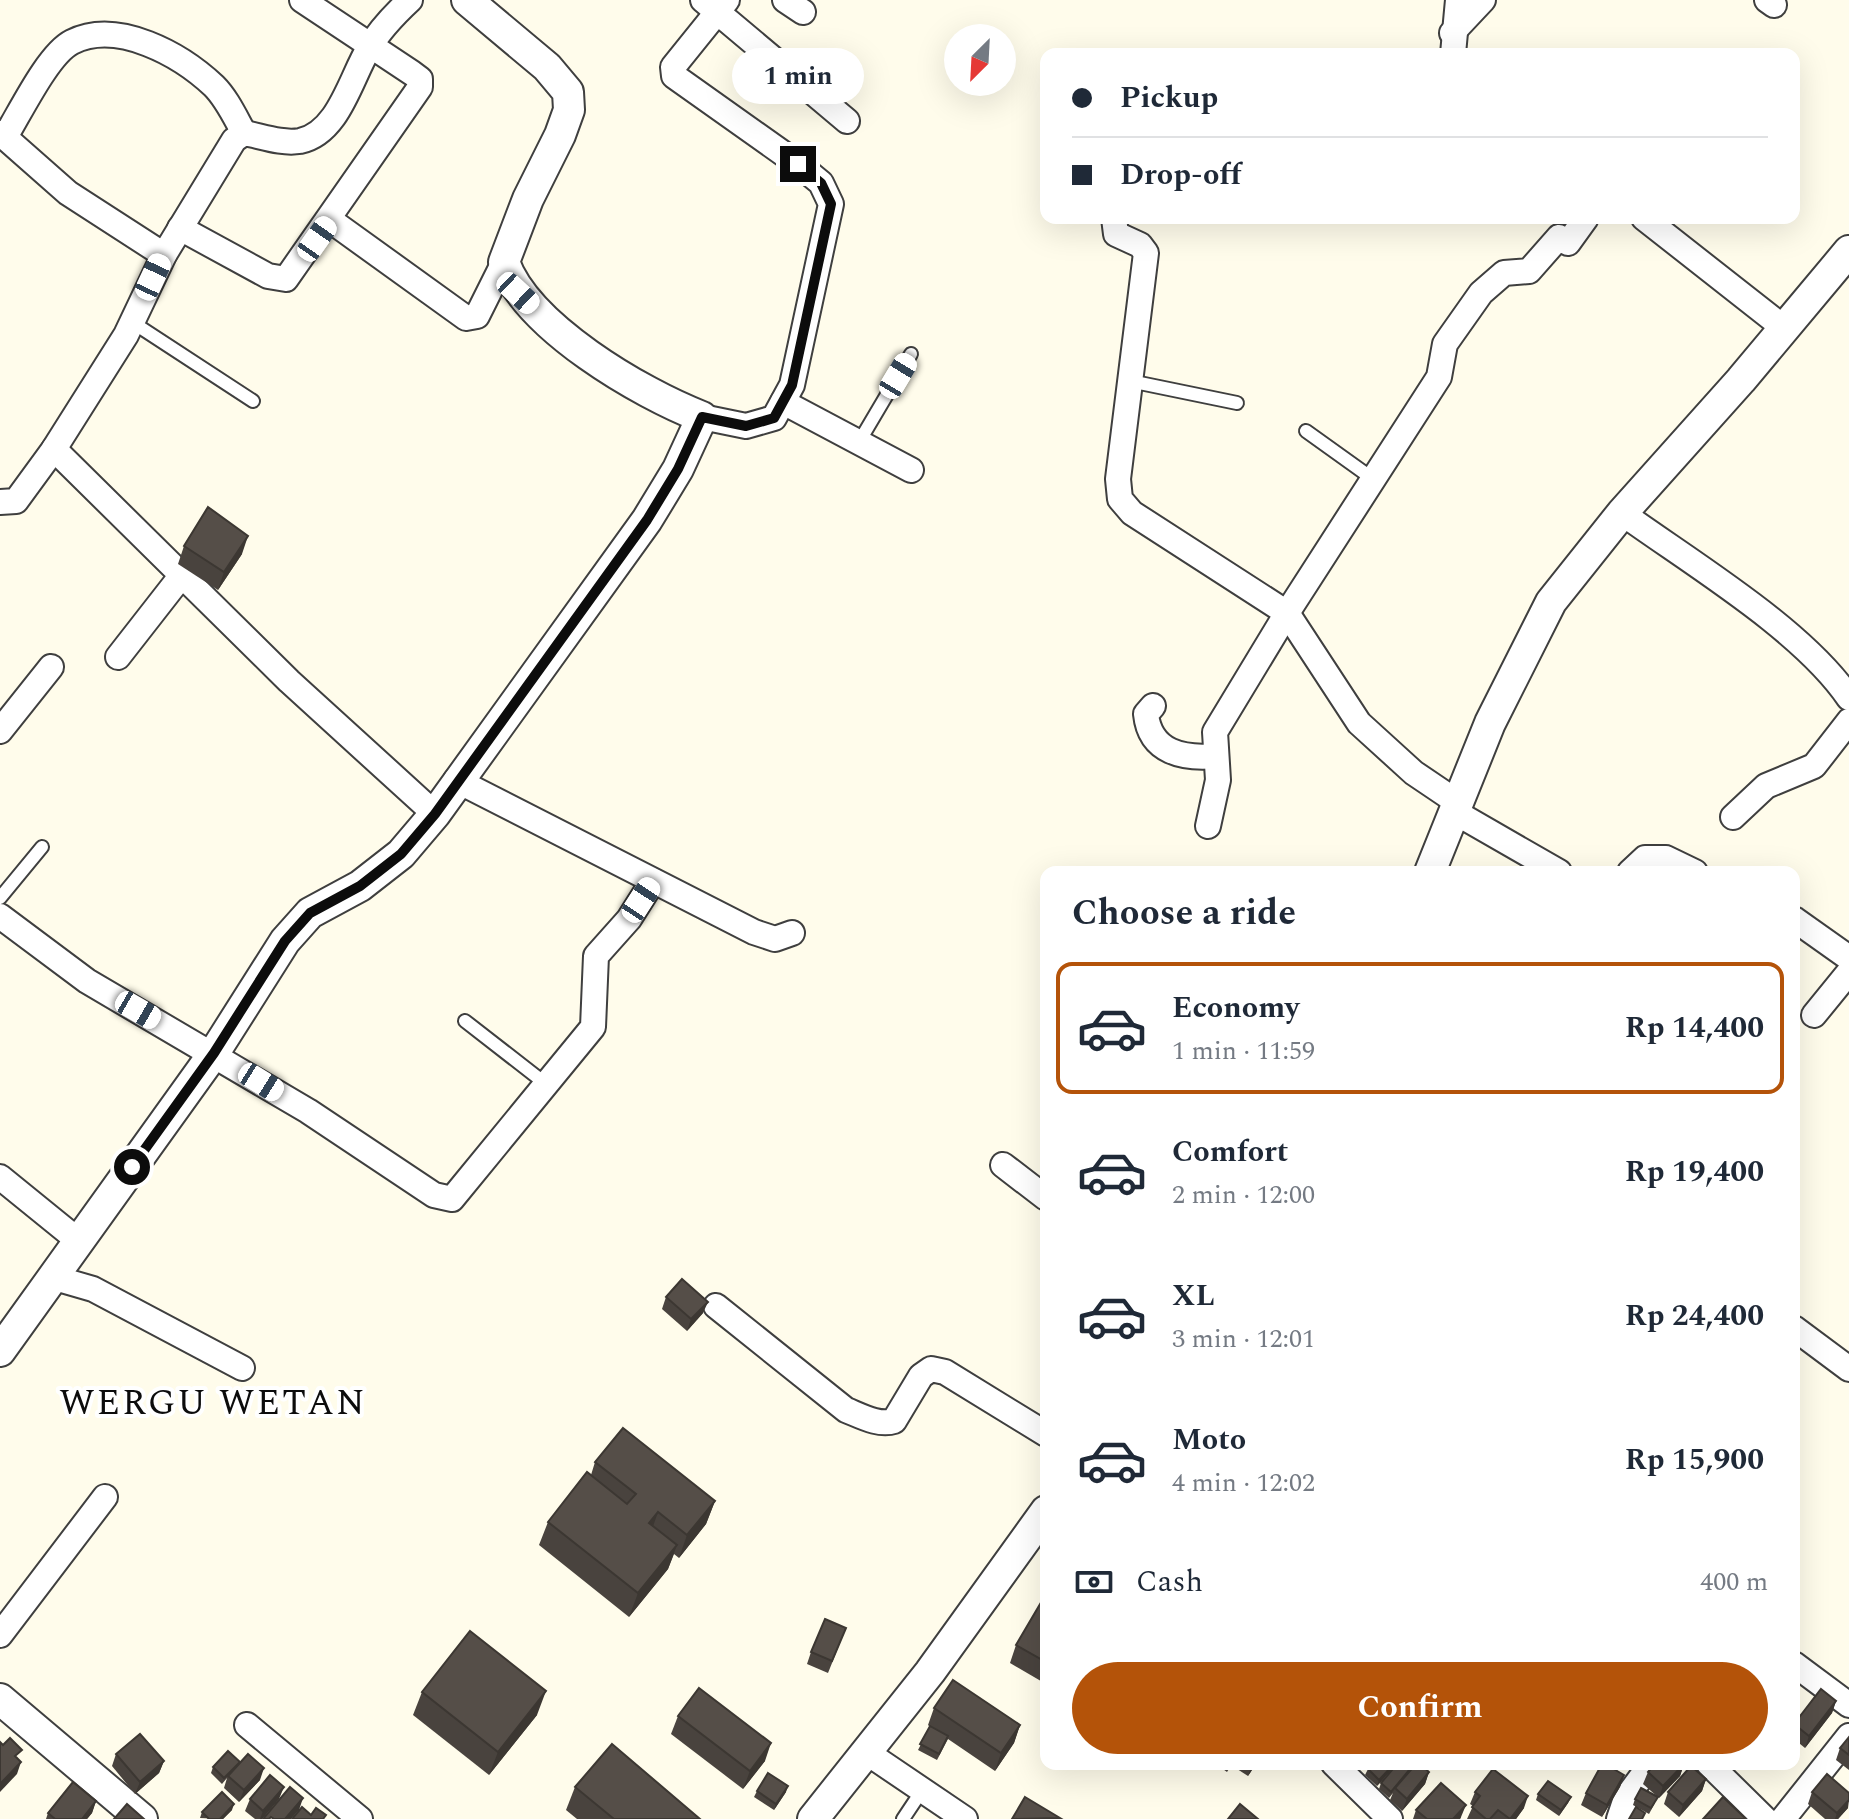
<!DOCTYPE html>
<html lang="en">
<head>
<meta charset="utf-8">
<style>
  body { margin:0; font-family:Spectral,serif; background:#f6f6f7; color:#1f2937; height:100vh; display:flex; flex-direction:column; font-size:30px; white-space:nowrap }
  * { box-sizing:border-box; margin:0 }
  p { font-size:26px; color:#747a83 }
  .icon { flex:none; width:44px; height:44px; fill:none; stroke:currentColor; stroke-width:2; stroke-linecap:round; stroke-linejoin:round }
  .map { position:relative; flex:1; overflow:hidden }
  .panel { position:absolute; left:1040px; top:866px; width:760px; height:904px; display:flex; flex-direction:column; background:#fff; border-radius:16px; box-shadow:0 8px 32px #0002 }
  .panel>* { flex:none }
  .banner { position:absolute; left:1040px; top:48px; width:760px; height:176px; border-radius:16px; box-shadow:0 8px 32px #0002; display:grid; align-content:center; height:176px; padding:0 32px; background:#fff }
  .needle { width:52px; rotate:204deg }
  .tools { position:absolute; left:944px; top:24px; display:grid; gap:16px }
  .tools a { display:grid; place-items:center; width:72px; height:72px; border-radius:50%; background:#fff; box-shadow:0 8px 32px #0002; font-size:40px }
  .end { position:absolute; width:36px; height:36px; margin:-18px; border:10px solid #0c0c0c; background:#fff; box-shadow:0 0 0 4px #fff }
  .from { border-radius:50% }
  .bubble { position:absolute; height:56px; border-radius:28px; background:#fff; box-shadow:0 8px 32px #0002; font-size:26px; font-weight:700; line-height:56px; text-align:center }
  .car { position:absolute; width:24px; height:48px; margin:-24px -12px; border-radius:10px; box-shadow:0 0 6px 2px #0007; background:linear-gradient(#fff 24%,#345 0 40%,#fff 0 76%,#345 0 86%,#fff 0) }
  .banner b { display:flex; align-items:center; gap:28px; height:76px; font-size:30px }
  .banner b+b { border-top:2px solid #e0e1e3 }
  .banner i { width:20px; height:20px; background:#1f2937 }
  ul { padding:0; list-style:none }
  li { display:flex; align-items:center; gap:24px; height:132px; margin:0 16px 12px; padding:0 16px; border:4px solid transparent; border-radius:16px }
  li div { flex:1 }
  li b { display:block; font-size:30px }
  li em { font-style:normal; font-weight:700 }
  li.current { border-color:#b45309 }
  li>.icon { width:72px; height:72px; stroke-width:1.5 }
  h2 { padding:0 32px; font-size:36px; line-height:96px }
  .pay { display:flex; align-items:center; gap:20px; height:88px; padding:0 32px; font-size:30px }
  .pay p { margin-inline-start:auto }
  .action { display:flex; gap:16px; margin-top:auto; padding:16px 32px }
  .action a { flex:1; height:92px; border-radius:48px; background:#b45309; color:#fff; font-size:32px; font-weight:700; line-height:92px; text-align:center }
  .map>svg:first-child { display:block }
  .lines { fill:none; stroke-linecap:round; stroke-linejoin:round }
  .service-casing { stroke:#3f3f3f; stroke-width:16 }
  .minor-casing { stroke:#3f3f3f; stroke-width:28 }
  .tertiary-casing { stroke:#3f3f3f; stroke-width:34 }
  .service { stroke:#fff; stroke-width:12 }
  .minor { stroke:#fff; stroke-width:24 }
  .tertiary { stroke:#fff; stroke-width:30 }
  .wall { fill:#49433e }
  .shaded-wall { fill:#3c3732 }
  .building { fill:#554e48; stroke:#3c3732; stroke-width:2 }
  .route { stroke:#0c0c0c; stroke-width:10 }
  .labels { text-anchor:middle; stroke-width:8; stroke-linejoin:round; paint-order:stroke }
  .quarter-label { font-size:36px; letter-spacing:2px; fill:#0c0c0c; stroke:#fff }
</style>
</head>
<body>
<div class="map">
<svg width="1849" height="1819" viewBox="0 0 1849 1819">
  <rect width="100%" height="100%" fill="#fffceb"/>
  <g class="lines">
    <defs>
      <g id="service">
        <path d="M 132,322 L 253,401"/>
        <path d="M 1130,381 L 1237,403"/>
        <path d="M 1306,431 L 1373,479"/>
        <path d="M 859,442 L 911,354"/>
        <path d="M 0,898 L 42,847"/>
        <path d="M 465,1021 L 546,1084"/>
        <path d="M 903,1819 L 923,1789"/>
      </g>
      <g id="minor">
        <path d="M 703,0 L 847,121"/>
        <path d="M 785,0 L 803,12"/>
        <path d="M 1767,0 L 1774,5"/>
        <path d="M 1452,33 L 1483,0"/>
        <path d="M 1453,54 L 1458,0"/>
        <path d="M 0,133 L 68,193 L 164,255"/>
        <path d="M 5,137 C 20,113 48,54 72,42 C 118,19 181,55 214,86 C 227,99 235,117 244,133"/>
        <path d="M 1114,218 L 1116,234 L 1140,245 L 1146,253 L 1118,479 L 1120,499 L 1132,513 L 1287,613 L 1359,723 L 1414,773 L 1457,802"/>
        <path d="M 1644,218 L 1784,328"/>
        <path d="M 330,220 L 466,318 L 477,316 L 504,262"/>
        <path d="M 180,228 L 268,276 L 286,279 L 420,87 L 420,79 L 412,73 L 302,0"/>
        <path d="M 783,402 L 911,470"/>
        <path d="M 702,417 L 746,426 L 774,418 L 792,385 L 831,204 L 821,183 L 798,164 L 674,76 L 673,67 L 727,0"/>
        <path d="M 54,449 L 289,681 L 435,814"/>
        <path d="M 0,502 L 16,501 L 54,449 L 126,335 L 164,255 L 234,140 L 244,133 C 261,136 281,144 300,141 C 339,133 351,77 369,48 C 379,31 396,13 410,0"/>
        <path d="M 1622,513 C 1691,563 1802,629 1849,698"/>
        <path d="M 118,657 L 182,575"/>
        <path d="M 1153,706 L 1146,714 C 1150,753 1184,759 1216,756"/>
        <path d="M 0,731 L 51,667"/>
        <path d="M 456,780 L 754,932 L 775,939 L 792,933"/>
        <path d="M 1453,811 L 1559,872"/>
        <path d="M 1733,817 L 1766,786 L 1814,766 L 1849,721"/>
        <path d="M 1208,826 L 1218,780 L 1215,732 L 1287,613 L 1439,377 L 1445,344 L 1481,293 L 1504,273 L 1529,271 L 1559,237 L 1568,243 L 1586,218"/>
        <path d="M 1630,872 L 1645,858 L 1666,858 L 1695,872"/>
        <path d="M 0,916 L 87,981 L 308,1111 L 434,1195 L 452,1199 L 593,1027 L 596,956 L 629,919 L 653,881"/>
        <path d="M 1794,919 L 1849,958"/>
        <path d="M 1814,1015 L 1849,972"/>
        <path d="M 1003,1165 L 1046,1198"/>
        <path d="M 0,1177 L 80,1242"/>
        <path d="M 55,1278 L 93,1289 L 242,1368"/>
        <path d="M 716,1306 L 846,1410 C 861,1416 879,1426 894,1421 L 921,1376 L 931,1369 L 945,1372 L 1046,1434"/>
        <path d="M 1794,1328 L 1849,1369"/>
        <path d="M 0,1635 L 105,1497"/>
        <path d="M 1794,1664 L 1849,1705"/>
        <path d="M 247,1725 L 360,1819"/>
        <path d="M 866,1752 L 965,1819"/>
        <path d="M 1334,1764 L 1390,1819"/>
        <path d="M 1709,1764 L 1765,1819"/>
        <path d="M 1619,1819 L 1626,1798 L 1651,1764"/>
        <path d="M 1783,1819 L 1849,1736"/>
      </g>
      <g id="tertiary">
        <path d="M 1430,872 L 1490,723 L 1551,602 L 1622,513 L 1741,380 L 1849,251"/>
        <path d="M 0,1351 L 214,1053 L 285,941 L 310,913 L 360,886 L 401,854 L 435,814 L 647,520 L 678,469 L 702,417 C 640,393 527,327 504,262 L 528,199 L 560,135 L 569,110 L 568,92 L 547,67 L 467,0"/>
        <path d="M 0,1699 L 142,1819"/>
        <path d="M 813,1819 L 930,1672 L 1046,1511"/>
      </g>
    </defs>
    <use href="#service" class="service-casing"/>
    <use href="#minor" class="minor-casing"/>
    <use href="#tertiary" class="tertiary-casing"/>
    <use href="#service" class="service"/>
    <use href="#minor" class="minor"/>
    <use href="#tertiary" class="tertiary"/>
  </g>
  <g class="wall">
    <path d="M 184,546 L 242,554 L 218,590 L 178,564 Z"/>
    <path d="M 666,1297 L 703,1313 L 687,1331 L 662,1309 Z"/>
    <path d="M 595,1462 L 715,1501 L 706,1524 L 679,1558 L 674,1554 L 668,1569 L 629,1617 L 539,1545 L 548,1522 L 591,1475 Z"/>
    <path d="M 1046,1594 L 1046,1684 L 1010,1663 L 1016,1645 Z"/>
    <path d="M 846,1628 L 828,1673 L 807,1664 L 811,1652 Z"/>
    <path d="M 422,1692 L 537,1715 L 489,1775 L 413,1715 Z"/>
    <path d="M 1836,1701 L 1832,1713 L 1805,1748 L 1794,1739 L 1794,1724 Z"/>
    <path d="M 934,1708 L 1020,1725 L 1014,1743 L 995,1771 L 948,1739 L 937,1760 L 918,1750 L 930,1727 L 928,1725 Z"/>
    <path d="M 678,1716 L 765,1761 L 743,1789 L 671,1734 Z"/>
    <path d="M 1849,1737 L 1849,1770 L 1836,1760 L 1840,1748 Z"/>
    <path d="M 116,1754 L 164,1761 L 159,1773 L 135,1794 L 112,1766 Z"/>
    <path d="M 1216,1764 L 1232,1764 L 1227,1772 Z"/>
    <path d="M 1236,1764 L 1256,1764 L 1248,1776 L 1234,1767 Z"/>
    <path d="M 1372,1764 L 1404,1764 L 1410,1769 L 1410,1771 L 1416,1764 L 1420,1764 L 1429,1772 L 1425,1784 L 1402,1811 L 1390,1800 L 1393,1793 L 1389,1798 L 1379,1789 L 1381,1783 L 1394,1767 L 1377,1786 L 1365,1775 L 1368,1769 Z"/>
    <path d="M 1684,1764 L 1680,1776 L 1659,1798 L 1643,1784 L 1648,1772 Z"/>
    <path d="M 213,1767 L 260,1780 L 239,1802 L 224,1788 L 227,1778 L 222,1784 L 211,1773 Z"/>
    <path d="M 1624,1775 L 1620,1787 L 1602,1817 L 1581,1805 L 1586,1793 Z"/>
    <path d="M 1706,1779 L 1702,1791 L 1679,1817 L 1664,1804 L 1668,1792 Z"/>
    <path d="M 575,1787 L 700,1819 L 577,1819 L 566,1810 Z"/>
    <path d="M 757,1791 L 786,1792 L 774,1810 L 754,1797 Z"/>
    <path d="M 1475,1792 L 1524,1808 L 1516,1819 L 1467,1819 L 1473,1806 L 1470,1804 Z"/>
    <path d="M 1812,1792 L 1848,1808 L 1838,1819 L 1825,1819 L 1808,1804 Z"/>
    <path d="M 1538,1794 L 1571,1797 L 1568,1803 L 1559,1816 L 1536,1800 Z"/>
    <path d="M 250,1799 L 279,1799 L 262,1819 L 255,1819 L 245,1811 Z"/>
    <path d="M 1635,1799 L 1655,1803 L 1649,1814 L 1633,1805 Z"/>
    <path d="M 96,1801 L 92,1813 L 87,1819 L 46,1819 L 48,1813 Z"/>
    <path d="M 232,1810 L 223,1819 L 200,1818 L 202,1812 Z"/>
    <path d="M 1416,1810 L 1461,1817 L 1460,1819 L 1413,1819 Z"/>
  </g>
  <g class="shaded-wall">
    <path d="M 248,536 L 242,554 L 218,590 L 224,572 Z"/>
    <path d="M 708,1302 L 703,1313 L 687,1331 L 691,1319 Z"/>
    <path d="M 715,1501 L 706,1524 L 679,1558 L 687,1535 Z"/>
    <path d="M 658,1512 L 650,1535 L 649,1523 Z"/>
    <path d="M 677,1545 L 668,1569 L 629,1617 L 638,1593 Z"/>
    <path d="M 546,1691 L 537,1715 L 489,1775 L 498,1752 Z"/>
    <path d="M 1836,1701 L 1832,1713 L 1805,1748 L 1809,1736 Z"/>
    <path d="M 1020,1725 L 1014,1743 L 995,1771 L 1001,1753 Z"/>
    <path d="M 771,1743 L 765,1761 L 743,1789 L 750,1771 Z"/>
    <path d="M 164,1761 L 159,1773 L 135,1794 L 140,1782 Z"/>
    <path d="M 21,1762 L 17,1774 L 0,1792 L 0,1784 Z"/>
    <path d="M 1252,1764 L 1256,1764 L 1248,1776 Z"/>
    <path d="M 1394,1764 L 1397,1764 L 1377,1786 L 1379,1780 Z"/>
    <path d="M 1684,1764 L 1680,1776 L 1659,1798 L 1663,1786 Z"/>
    <path d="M 264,1768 L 260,1780 L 239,1802 L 244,1790 Z"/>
    <path d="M 1429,1772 L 1425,1784 L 1402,1811 L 1407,1799 Z"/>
    <path d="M 1624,1775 L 1620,1787 L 1602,1817 L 1607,1805 Z"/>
    <path d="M 1706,1779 L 1702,1791 L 1679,1817 L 1683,1805 Z"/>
    <path d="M 788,1786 L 786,1792 L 774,1810 L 776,1804 Z"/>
    <path d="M 284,1787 L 279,1799 L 262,1819 L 260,1819 L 263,1811 Z"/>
    <path d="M 1528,1796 L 1524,1808 L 1516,1819 L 1510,1819 Z"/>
    <path d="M 1571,1797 L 1568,1803 L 1559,1816 L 1561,1810 Z"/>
    <path d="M 303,1798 L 299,1810 L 291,1819 L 285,1819 Z"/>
    <path d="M 1849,1800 L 1848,1808 L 1838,1819 L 1835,1819 L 1837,1813 Z"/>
    <path d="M 96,1801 L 92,1813 L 87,1819 L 82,1819 Z"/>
    <path d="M 234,1804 L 232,1810 L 223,1819 L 220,1819 Z"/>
    <path d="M 1466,1805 L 1461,1817 L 1460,1819 L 1453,1819 Z"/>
  </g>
  <g class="building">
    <path d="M 208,507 L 248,536 L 224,572 L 184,546 Z"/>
    <path d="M 682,1279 L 708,1302 L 691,1319 L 666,1297 Z"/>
    <path d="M 623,1428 L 715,1501 L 687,1535 L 658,1512 L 649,1523 L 677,1545 L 638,1593 L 548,1522 L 587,1472 L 627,1504 L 636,1494 L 595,1462 Z"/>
    <path d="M 1046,1594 L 1046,1662 L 1016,1645 Z"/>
    <path d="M 825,1619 L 846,1628 L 832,1661 L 811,1652 Z"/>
    <path d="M 470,1631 L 546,1691 L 498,1752 L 422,1692 Z"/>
    <path d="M 953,1680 L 1020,1725 L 1001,1753 L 934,1708 Z"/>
    <path d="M 699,1688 L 771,1743 L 750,1771 L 678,1716 Z"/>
    <path d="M 1821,1689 L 1836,1701 L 1809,1736 L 1794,1724 Z"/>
    <path d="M 930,1726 L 948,1736 L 939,1754 L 920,1744 Z"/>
    <path d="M 140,1734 L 164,1761 L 140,1782 L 116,1754 Z"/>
    <path d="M 1849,1737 L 1849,1755 L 1840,1748 Z"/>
    <path d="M 10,1738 L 22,1750 L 15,1756 L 21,1762 L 0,1784 L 0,1742 L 3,1745 Z"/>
    <path d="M 612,1744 L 700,1819 L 614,1819 L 575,1787 Z"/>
    <path d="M 228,1751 L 240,1762 L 224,1778 L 213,1767 Z"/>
    <path d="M 248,1754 L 264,1768 L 244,1790 L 228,1776 Z"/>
    <path d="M 1372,1764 L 1394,1764 L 1379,1780 L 1368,1769 Z"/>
    <path d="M 1397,1764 L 1404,1764 L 1410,1769 L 1391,1792 L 1381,1783 Z"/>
    <path d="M 1416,1764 L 1420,1764 L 1429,1772 L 1407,1799 L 1395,1788 Z"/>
    <path d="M 1602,1764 L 1605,1764 L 1624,1775 L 1607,1805 L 1586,1793 Z"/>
    <path d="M 1655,1764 L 1684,1764 L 1663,1786 L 1648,1772 Z"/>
    <path d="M 1691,1766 L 1706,1779 L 1683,1805 L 1668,1792 Z"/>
    <path d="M 1493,1769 L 1528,1796 L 1510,1819 L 1498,1810 L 1490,1819 L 1486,1819 L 1472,1807 L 1480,1796 L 1475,1792 Z"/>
    <path d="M 768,1773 L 788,1786 L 776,1804 L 757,1791 Z"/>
    <path d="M 1827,1774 L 1849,1793 L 1849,1800 L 1837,1813 L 1812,1792 Z"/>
    <path d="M 270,1775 L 284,1787 L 263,1811 L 250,1799 Z"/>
    <path d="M 1548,1781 L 1571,1797 L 1561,1810 L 1538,1794 Z"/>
    <path d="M 73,1782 L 96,1801 L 82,1819 L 55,1819 L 48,1813 Z"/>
    <path d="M 1441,1783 L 1466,1805 L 1453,1819 L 1427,1819 L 1416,1810 Z"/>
    <path d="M 290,1787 L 303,1798 L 285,1819 L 274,1819 L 271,1817 L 269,1819 L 263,1819 Z"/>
    <path d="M 1641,1788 L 1658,1797 L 1651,1808 L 1635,1799 Z"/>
    <path d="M 222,1792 L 234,1804 L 220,1819 L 209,1819 L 202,1812 Z"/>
    <path d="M 1025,1797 L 1060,1818 L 1012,1819 Z"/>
    <path d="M 1723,1797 L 1745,1818 L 1744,1819 L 1703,1819 Z"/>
    <path d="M 127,1804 L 144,1819 L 114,1819 Z"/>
    <path d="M 1240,1804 L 1258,1819 L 1228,1819 Z"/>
    <path d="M 302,1807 L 311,1815 L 316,1808 L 326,1815 L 323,1819 L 292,1819 Z"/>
    <path d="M 1636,1807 L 1645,1813 L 1642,1819 L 1629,1819 Z"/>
  </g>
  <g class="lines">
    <path class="route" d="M 132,1167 L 214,1053 L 285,941 L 310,913 L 360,886 L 401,854 L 435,814 L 647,520 L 678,469 L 702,417 L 746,426 L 774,418 L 792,385 L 831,204 L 821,183 L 798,164"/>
  </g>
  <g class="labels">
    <g class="quarter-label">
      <text x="213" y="1414">WERGU WETAN</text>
    </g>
  </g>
</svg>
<div class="tools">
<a><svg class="needle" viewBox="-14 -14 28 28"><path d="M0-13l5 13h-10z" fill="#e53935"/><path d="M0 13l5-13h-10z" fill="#747a83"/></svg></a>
</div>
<i class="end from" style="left:132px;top:1167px"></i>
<i class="end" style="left:798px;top:164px"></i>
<div class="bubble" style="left:732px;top:48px;width:132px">1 min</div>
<i class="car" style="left:317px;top:239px;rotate:35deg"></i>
<i class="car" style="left:153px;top:277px;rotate:25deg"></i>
<i class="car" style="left:518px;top:293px;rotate:133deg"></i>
<i class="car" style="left:898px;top:376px;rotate:31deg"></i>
<i class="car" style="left:641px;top:900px;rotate:33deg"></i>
<i class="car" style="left:138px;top:1010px;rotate:120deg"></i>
<i class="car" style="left:261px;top:1082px;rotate:122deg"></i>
<div class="banner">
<b><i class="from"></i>Pickup</b>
<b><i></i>Drop-off</b>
</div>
<section class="panel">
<h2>Choose a ride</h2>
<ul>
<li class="current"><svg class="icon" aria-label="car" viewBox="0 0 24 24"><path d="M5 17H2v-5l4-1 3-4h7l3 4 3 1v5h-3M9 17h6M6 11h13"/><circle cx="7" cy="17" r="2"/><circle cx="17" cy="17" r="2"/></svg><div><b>Economy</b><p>1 min · 11:59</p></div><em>Rp 14,400</em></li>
<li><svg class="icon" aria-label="car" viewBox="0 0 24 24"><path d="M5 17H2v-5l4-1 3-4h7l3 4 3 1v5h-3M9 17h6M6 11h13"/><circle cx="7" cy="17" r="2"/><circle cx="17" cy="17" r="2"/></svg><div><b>Comfort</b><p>2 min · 12:00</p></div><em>Rp 19,400</em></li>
<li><svg class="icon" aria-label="car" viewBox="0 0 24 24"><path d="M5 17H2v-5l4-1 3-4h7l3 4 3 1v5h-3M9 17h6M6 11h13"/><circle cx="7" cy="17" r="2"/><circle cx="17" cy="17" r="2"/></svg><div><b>XL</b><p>3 min · 12:01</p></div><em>Rp 24,400</em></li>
<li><svg class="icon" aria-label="car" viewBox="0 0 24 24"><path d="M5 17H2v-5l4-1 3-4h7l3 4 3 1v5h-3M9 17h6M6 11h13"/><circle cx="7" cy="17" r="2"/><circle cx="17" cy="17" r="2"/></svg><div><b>Moto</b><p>4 min · 12:02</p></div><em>Rp 15,900</em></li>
</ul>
<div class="pay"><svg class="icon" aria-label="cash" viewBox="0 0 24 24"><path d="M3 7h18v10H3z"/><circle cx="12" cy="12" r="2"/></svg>Cash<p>400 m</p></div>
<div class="action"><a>Confirm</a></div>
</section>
</div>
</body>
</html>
